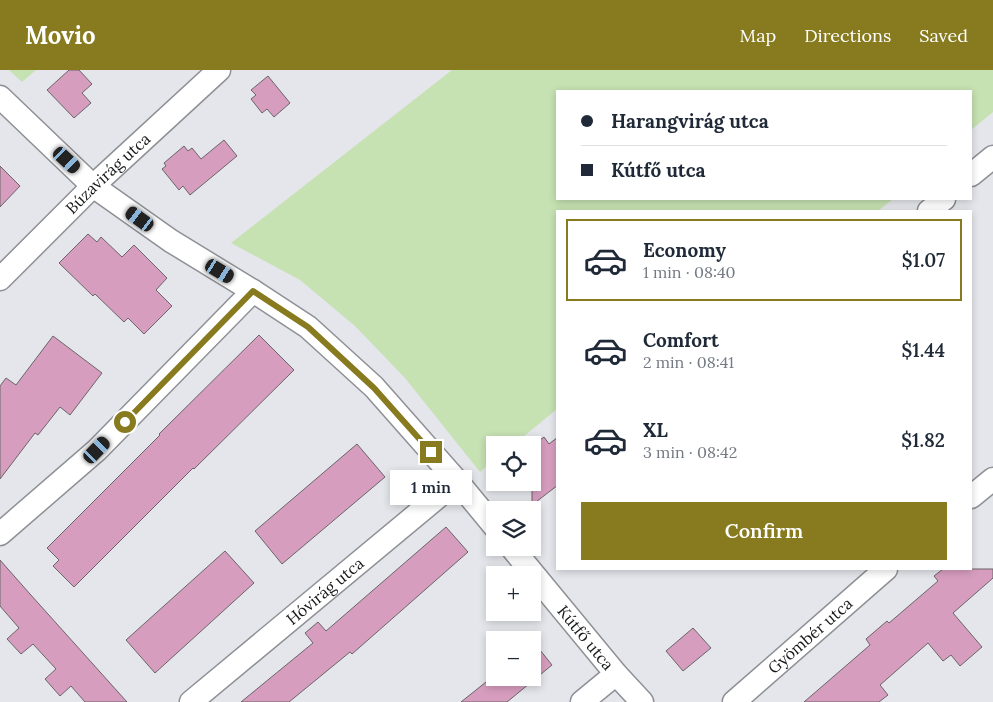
<!DOCTYPE html>
<html lang="en">
<head>
<meta charset="utf-8">
<style>
  body { margin:0; font-family:Lora,serif; background:#f6f6f7; color:#1f2937; height:100vh; display:flex; flex-direction:column; font-size:19px; white-space:nowrap }
  * { box-sizing:border-box; margin:0 }
  p { font-size:16px; color:#747a83 }
  .icon { flex:none; width:28px; height:28px; fill:none; stroke:currentColor; stroke-width:2; stroke-linecap:round; stroke-linejoin:round }
  .map { position:relative; flex:1; overflow:hidden }
  .details { position:absolute; left:556px; top:140px; width:416px; height:360px; display:flex; flex-direction:column; background:#fff; border-radius:0px; box-shadow:0 2px 8px #0003 }
  .details>* { flex:none }
  .top-card { position:absolute; left:556px; top:20px; width:416px; height:110px; border-radius:0px; box-shadow:0 2px 8px #0003; display:grid; align-content:center; height:110px; padding:0 25px; background:#fff }
  .buttons { position:absolute; left:486px; top:366px; display:grid; gap:10px }
  .buttons a { display:grid; place-items:center; width:55px; height:55px; border-radius:0px; background:#fff; box-shadow:0 2px 8px #0003; font-size:25px }
  .end { position:absolute; width:22px; height:22px; margin:-11px; border:6px solid #877a1f; background:#fff; box-shadow:0 0 0 2px #fff }
  .from { border-radius:50% }
  .bubble { position:absolute; height:35px; border-radius:0px; background:#fff; box-shadow:0 2px 8px #0003; font-size:16px; font-weight:600; line-height:35px; text-align:center }
  .car { position:absolute; width:15px; height:30px; margin:-15px -8px; border-radius:6px; box-shadow:0 0 4px 1px #0007; background:linear-gradient(#222 24%,#8ab4d8 0 40%,#222 0 76%,#8ab4d8 0 86%,#222 0) }
  .top-card b { display:flex; align-items:center; gap:18px; height:48px; font-size:19px }
  .top-card b+b { border-top:1px solid #e0e1e3 }
  .top-card i { width:12px; height:12px; background:#1f2937 }
  ul { padding:9px 0 0; list-style:none }
  li { display:flex; align-items:center; gap:15px; height:82px; margin:0 10px 8px; padding:0 15px; border:2px solid transparent; border-radius:0px }
  li div { flex:1 }
  li b { display:block; font-size:19px }
  li em { font-style:normal; font-weight:600 }
  li.on { border-color:#877a1f }
  li>.icon { width:45px; height:45px; stroke-width:1.5 }
  .button { display:flex; gap:10px; margin-top:auto; padding:10px 25px }
  .button a { flex:1; height:58px; border-radius:0px; background:#877a1f; color:#fff; font-size:20px; font-weight:600; line-height:58px; text-align:center }
  header { display:flex; align-items:center; gap:30px; box-sizing:border-box; height:70px; padding:0 25px; background:#877a1f; color:#fff }
  header strong { font-size:24px }
  nav { display:flex; gap:28px; margin-inline-start:auto; font-size:18px }
  .map>svg:first-child { display:block }
  .green { fill:#c6e1b2 }
  .building { fill:#d79dbf; stroke:#6a6568 }
  .lines { fill:none; stroke-linecap:round; stroke-linejoin:round }
  .street-casing { stroke:#8e9095; stroke-width:25 }
  .street { stroke:#fff; stroke-width:22 }
  .route { stroke:#877a1f; stroke-width:6 }
  .labels { text-anchor:middle; stroke-width:5; stroke-linejoin:round; paint-order:stroke }
  .street-label { font-size:16px; fill:#171819; stroke:#fff }
</style>
</head>
<body>
<header>
<strong>Movio</strong>
<nav><a>Map</a><a>Directions</a><a>Saved</a></nav>
</header>
<div class="map">
<svg width="993" height="632" viewBox="0 0 993 632">
  <rect width="100%" height="100%" fill="#e4e6eb"/>
  <g class="green">
    <path d="M 9,0 L 36,0 L 22,12 Z"/>
    <path d="M 452,0 L 993,0 L 993,42 L 971,60 L 971,21 L 558,21 L 558,129 L 893,129 L 878,141 L 558,141 L 557,339 L 513,375 L 495,375 L 495,389 L 480,402 L 405,308 L 355,256 L 300,210 L 231,173 Z"/>
  </g>
  <g class="building">
    <path d="M 69,0 L 79,0 L 92,14 L 82,23 L 91,33 L 74,48 L 47,20 Z"/>
    <path d="M 268,6 L 290,33 L 274,47 L 267,39 L 262,43 L 251,29 L 256,25 L 251,20 Z"/>
    <path d="M 224,70 L 237,86 L 190,125 L 183,116 L 179,120 L 162,99 L 166,96 L 164,93 L 184,76 L 188,81 L 192,78 L 201,89 Z"/>
    <path d="M 0,96 L 20,116 L 0,137 Z"/>
    <path d="M 88,164 L 97,172 L 101,167 L 122,187 L 134,175 L 167,208 L 156,220 L 172,236 L 144,264 L 128,248 L 124,252 L 95,224 L 93,226 L 59,193 Z"/>
    <path d="M 259,265 L 294,300 L 194,399 L 193,398 L 74,517 L 53,496 L 59,490 L 47,478 L 160,365 L 159,364 Z"/>
    <path d="M 53,266 L 102,303 L 70,345 L 60,337 L 38,365 L 35,363 L 0,409 L 0,316 L 6,308 L 16,315 Z"/>
    <path d="M 544,367 L 549,374 L 558,367 L 558,415 L 532,435 L 532,376 Z"/>
    <path d="M 357,374 L 385,407 L 282,494 L 255,461 Z"/>
    <path d="M 446,457 L 468,482 L 352,584 L 350,582 L 289,632 L 241,632 L 313,573 L 305,563 L 318,552 L 326,561 Z"/>
    <path d="M 225,481 L 254,513 L 155,603 L 126,570 Z"/>
    <path d="M 0,490 L 30,524 L 127,632 L 85,632 L 71,616 L 60,626 L 45,609 L 56,599 L 33,574 L 21,584 L 7,569 L 19,558 L 0,536 Z"/>
    <path d="M 943,499 L 993,499 L 993,508 L 953,543 L 982,577 L 960,596 L 951,585 L 943,591 L 928,573 L 880,615 L 888,625 L 879,632 L 804,632 L 870,575 L 866,569 L 887,551 L 889,553 L 938,511 L 934,506 Z"/>
    <path d="M 693,558 L 711,578 L 683,601 L 666,581 Z"/>
    <path d="M 532,570 L 552,595 L 507,632 L 461,632 L 491,608 L 532,608 Z"/>
  </g>
  <g class="lines">
    <defs>
      <g id="street">
        <path d="M 0,27 L 93,116 L 171,171 L 253,221 L 308,257 L 374,317 L 457,411 L 495,457"/>
        <path d="M 971,105 L 993,87"/>
        <path d="M 929,141 L 944,129"/>
        <path id="s1" d="M 0,209 L 93,116 L 219,0"/>
        <path d="M 971,427 L 993,409"/>
        <path d="M 0,464 L 97,380 L 253,221"/>
        <path id="s2" d="M 512,478 L 616,604 L 642,632"/>
        <path id="s3" d="M 191,632 L 457,411"/>
        <path d="M 582,632 L 616,604"/>
        <path id="s4" d="M 734,632 L 886,499"/>
      </g>
    </defs>
    <use href="#street" class="street-casing"/>
    <use href="#street" class="street"/>
  </g>
  <g class="lines">
    <path class="route" d="M 125,352 L 253,221 L 308,257 L 374,318 L 431,382"/>
  </g>
  <g class="labels">
    <g class="street-label">
      <text dy="6" stroke="none"><textPath href="#s1" startOffset="151">Búzavirág utca</textPath></text>
      <text dy="6" stroke="none"><textPath href="#s3" startOffset="174">Hóvirág utca</textPath></text>
      <text dy="6" stroke="none"><textPath href="#s4" startOffset="101">Gyömbér utca</textPath></text>
      <text dy="6" stroke="none"><textPath href="#s2" startOffset="116">Kútfő utca</textPath></text>
    </g>
  </g>
</svg>
<div class="buttons">
<a><svg class="icon" aria-label="locate" viewBox="0 0 24 24"><circle cx="12" cy="12" r="6"/><path d="M12 2v4M12 18v4M2 12h4M18 12h4"/></svg></a>
<a><svg class="icon" aria-label="layers" viewBox="0 0 24 24"><path d="M12 4l9 5-9 5-9-5zM3 14l9 5 9-5"/></svg></a>
<a>+</a>
<a>−</a>
</div>
<i class="end from" style="left:125px;top:352px"></i>
<i class="end" style="left:431px;top:382px"></i>
<div class="bubble" style="left:390px;top:400px;width:82px">1 min</div>
<i class="car" style="left:67px;top:90px;rotate:133deg"></i>
<i class="car" style="left:140px;top:149px;rotate:306deg"></i>
<i class="car" style="left:220px;top:201px;rotate:121deg"></i>
<i class="car" style="left:97px;top:380px;rotate:44deg"></i>
<div class="top-card">
<b><i class="from"></i>Harangvirág utca</b>
<b><i></i>Kútfő utca</b>
</div>
<section class="details">
<ul>
<li class="on"><svg class="icon" aria-label="car" viewBox="0 0 24 24"><path d="M5 17H2v-5l4-1 3-4h7l3 4 3 1v5h-3M9 17h6M6 11h13"/><circle cx="7" cy="17" r="2"/><circle cx="17" cy="17" r="2"/></svg><div><b>Economy</b><p>1 min · 08:40</p></div><em>$1.07</em></li>
<li><svg class="icon" aria-label="car" viewBox="0 0 24 24"><path d="M5 17H2v-5l4-1 3-4h7l3 4 3 1v5h-3M9 17h6M6 11h13"/><circle cx="7" cy="17" r="2"/><circle cx="17" cy="17" r="2"/></svg><div><b>Comfort</b><p>2 min · 08:41</p></div><em>$1.44</em></li>
<li><svg class="icon" aria-label="car" viewBox="0 0 24 24"><path d="M5 17H2v-5l4-1 3-4h7l3 4 3 1v5h-3M9 17h6M6 11h13"/><circle cx="7" cy="17" r="2"/><circle cx="17" cy="17" r="2"/></svg><div><b>XL</b><p>3 min · 08:42</p></div><em>$1.82</em></li>
</ul>
<div class="button"><a>Confirm</a></div>
</section>
</div>
</body>
</html>
